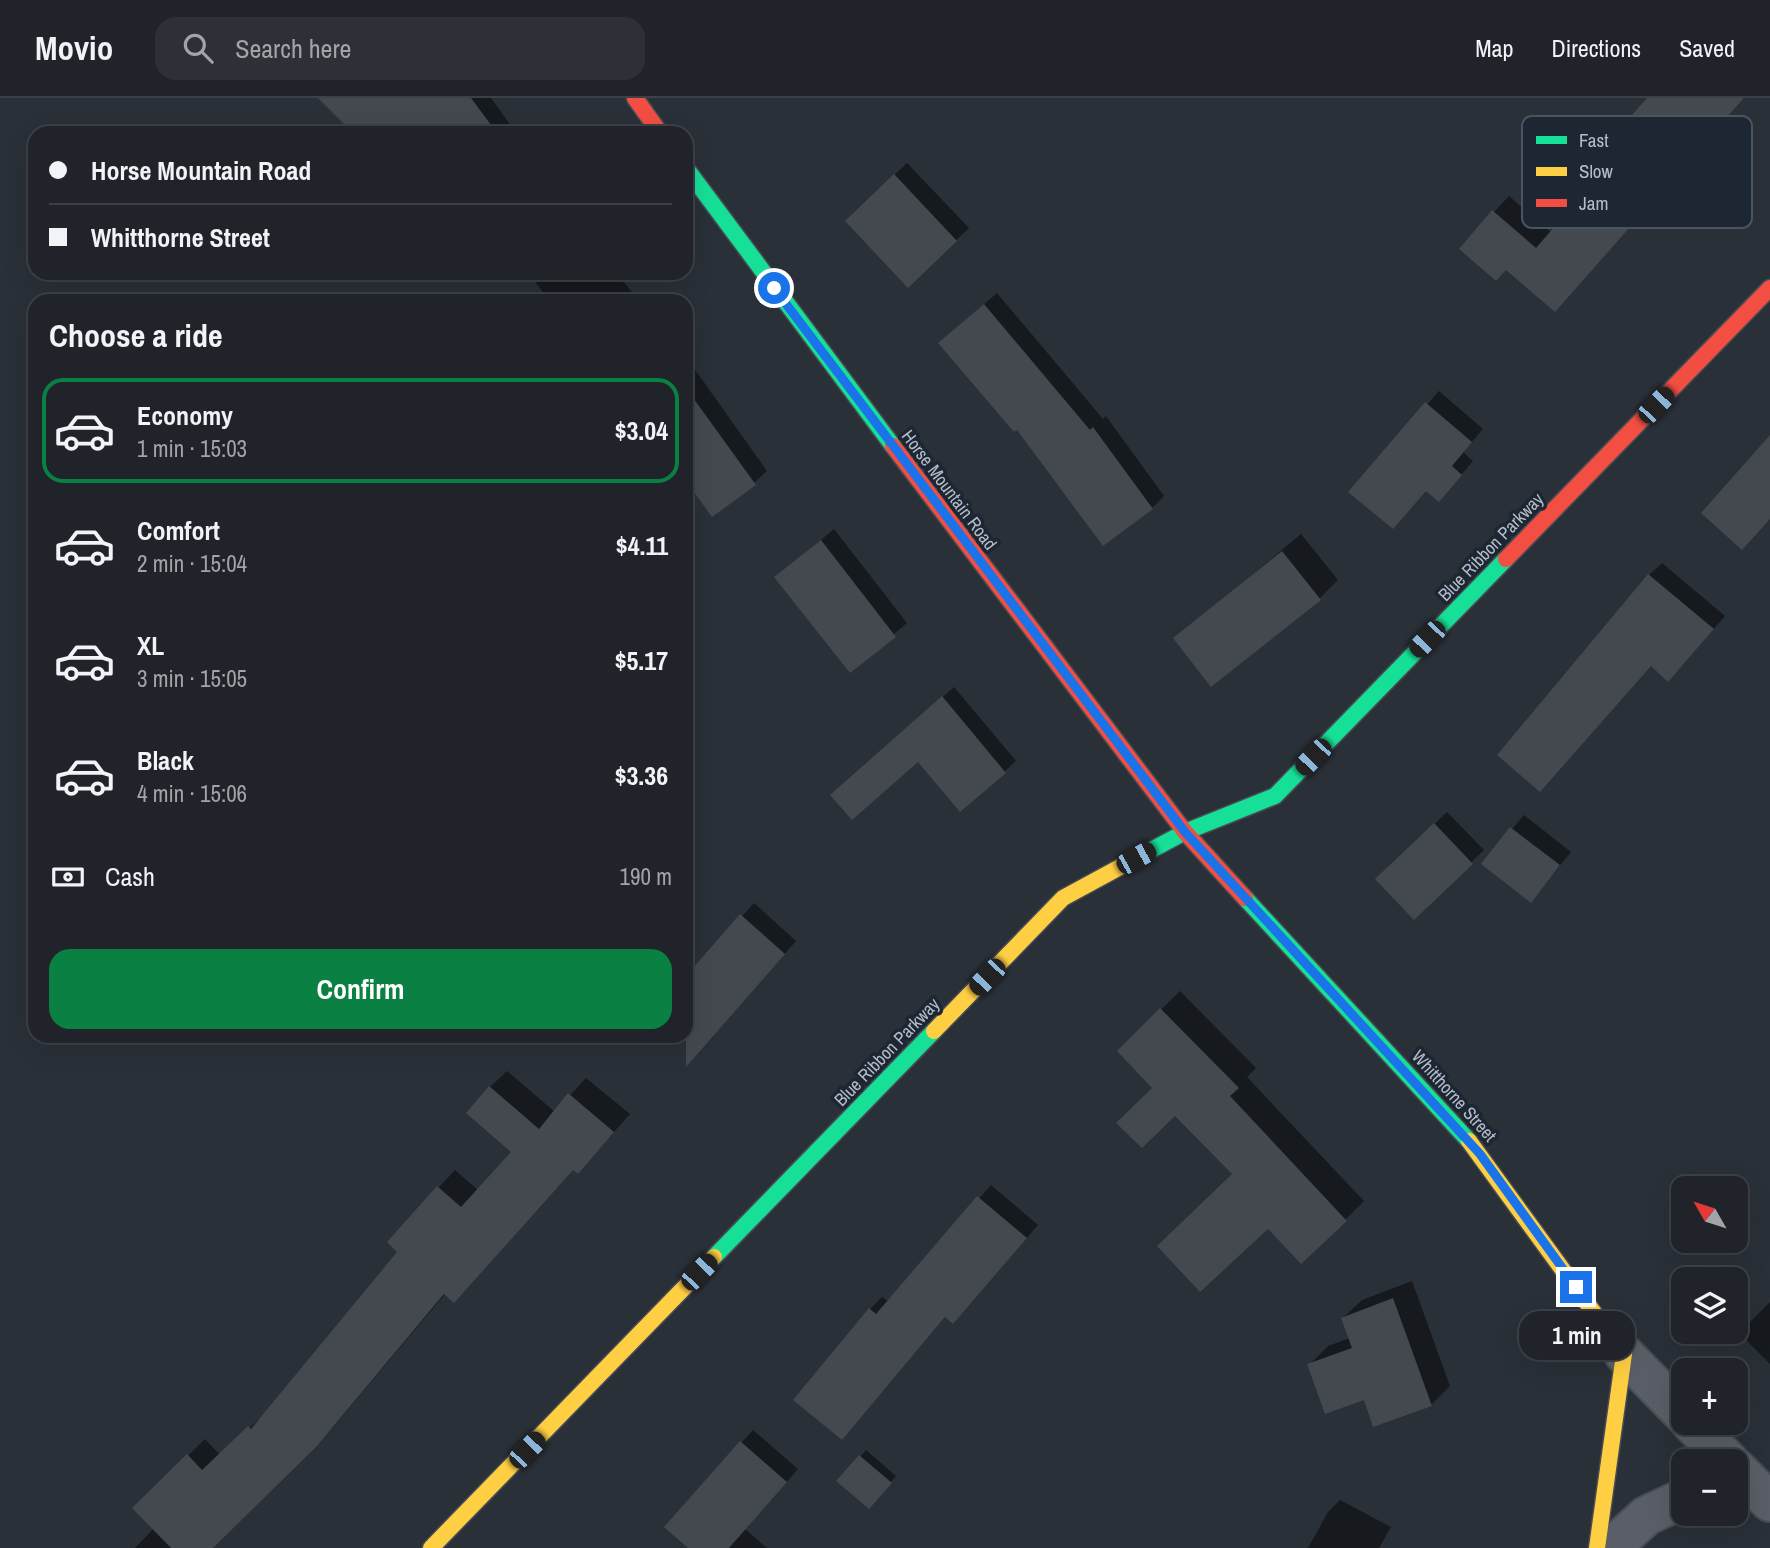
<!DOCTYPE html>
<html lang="en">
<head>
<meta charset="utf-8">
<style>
  body { margin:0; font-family:"Archivo Narrow",sans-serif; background:#2d3036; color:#f1f3f6; height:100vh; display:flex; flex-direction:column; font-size:26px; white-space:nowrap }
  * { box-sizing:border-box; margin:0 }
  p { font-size:23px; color:#a2a4a8 }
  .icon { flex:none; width:38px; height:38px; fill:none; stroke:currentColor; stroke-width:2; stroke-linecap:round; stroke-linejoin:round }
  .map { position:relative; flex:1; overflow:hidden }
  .panel { position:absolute; left:28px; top:196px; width:665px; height:749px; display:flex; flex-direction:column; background:#20242a; border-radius:21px; box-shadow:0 7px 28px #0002,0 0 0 2px #3d4147 }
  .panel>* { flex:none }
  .banner { position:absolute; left:28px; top:28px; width:665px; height:154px; border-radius:21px; box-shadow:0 7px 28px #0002,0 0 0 2px #3d4147; display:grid; align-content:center; height:154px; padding:0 21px; background:#20242a }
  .needle { width:46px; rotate:309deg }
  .tools { position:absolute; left:1671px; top:1078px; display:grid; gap:14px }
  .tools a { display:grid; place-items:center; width:77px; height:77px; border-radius:14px; background:#20242a; box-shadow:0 7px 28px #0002,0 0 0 2px #3d4147; font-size:35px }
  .end { position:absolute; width:32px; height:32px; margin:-16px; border:9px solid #1a73e8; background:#fff; box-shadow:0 0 0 4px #fff }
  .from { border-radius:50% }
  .bubble { position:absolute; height:49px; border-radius:21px; background:#20242a; box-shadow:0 7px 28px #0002,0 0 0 2px #3d4147; font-size:23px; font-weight:800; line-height:49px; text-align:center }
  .car { position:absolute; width:21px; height:42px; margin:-21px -10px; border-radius:9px; box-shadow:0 0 5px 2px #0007; background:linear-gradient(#222 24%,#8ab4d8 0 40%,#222 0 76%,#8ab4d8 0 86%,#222 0) }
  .banner b { display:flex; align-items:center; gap:24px; height:66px; font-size:26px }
  .banner b+b { border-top:2px solid #3d4147 }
  .banner i { width:18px; height:18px; background:#f1f3f6 }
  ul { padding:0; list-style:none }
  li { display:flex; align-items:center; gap:21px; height:105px; margin:0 14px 10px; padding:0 7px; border:4px solid transparent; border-radius:21px }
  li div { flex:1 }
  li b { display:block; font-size:26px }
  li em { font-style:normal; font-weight:800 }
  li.active { border-color:#0b8043 }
  li>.icon { width:63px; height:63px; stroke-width:1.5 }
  h2 { padding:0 21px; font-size:32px; line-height:84px }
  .pay { display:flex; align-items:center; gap:18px; height:77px; padding:0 21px; font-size:26px }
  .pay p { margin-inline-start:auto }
  .primary-button { display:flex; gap:14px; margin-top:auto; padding:14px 21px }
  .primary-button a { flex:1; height:80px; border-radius:21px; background:#0b8043; color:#fff; font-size:28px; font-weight:800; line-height:80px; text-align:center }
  header { display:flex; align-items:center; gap:42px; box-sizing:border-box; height:98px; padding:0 35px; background:#20242a; border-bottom:2px solid #3d4147 }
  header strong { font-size:33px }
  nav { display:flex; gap:38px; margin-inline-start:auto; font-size:24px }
  .search { width:490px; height:63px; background:#2d3036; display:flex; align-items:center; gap:18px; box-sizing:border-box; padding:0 24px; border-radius:21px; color:#a2a4a8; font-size:26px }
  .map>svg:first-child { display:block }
  .shadow { fill:#0007 }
  .building { fill:#444950 }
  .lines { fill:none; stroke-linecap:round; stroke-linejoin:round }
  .street-casing { stroke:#484c53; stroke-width:42 }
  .fast-casing { stroke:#484c53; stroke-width:19 }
  .slow-casing { stroke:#484c53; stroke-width:19 }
  .jam-casing { stroke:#484c53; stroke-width:19 }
  .street { stroke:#5a5e66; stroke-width:38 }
  .fast { stroke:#16e098; stroke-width:16 }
  .slow { stroke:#ffcf43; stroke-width:16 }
  .jam { stroke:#f24e42; stroke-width:16 }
  .route { stroke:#1a73e8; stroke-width:9 }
  .labels { text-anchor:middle; stroke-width:7; stroke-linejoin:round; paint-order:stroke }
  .street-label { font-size:18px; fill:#b4bcc9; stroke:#1d2633 }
  .key { fill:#1d2633; stroke:#4a5360; stroke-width:2 }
  .key-label { font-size:19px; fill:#b4bcc9 }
</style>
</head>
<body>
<header>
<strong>Movio</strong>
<div class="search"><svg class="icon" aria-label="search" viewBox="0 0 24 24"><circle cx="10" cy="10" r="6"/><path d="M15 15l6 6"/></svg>Search here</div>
<nav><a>Map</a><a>Directions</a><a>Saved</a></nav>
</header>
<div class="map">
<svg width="1770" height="1450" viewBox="0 0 1770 1450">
  <rect width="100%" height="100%" fill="#2a3038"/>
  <g class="shadow">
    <path d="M 321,0 L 491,0 L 516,35 L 371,35 Z"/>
    <path d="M 1649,0 L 1744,0 L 1570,196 L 1494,114 L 1509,98 L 1552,135 L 1624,52 Z"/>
    <path d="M 907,65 L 969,130 L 908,188 L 847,123 Z"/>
    <path d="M 529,175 L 616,175 L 640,203 L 549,203 Z"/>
    <path d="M 997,195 L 1103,321 L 1106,318 L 1164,398 L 1152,410 L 953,233 Z"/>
    <path d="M 686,259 L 767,373 L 754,385 L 686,380 Z"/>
    <path d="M 1439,293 L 1483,331 L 1463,354 L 1473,363 L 1451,389 L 1351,394 Z"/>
    <path d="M 834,431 L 907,525 L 850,573 L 777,479 Z"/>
    <path d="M 1301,436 L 1338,482 L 1319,501 L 1175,541 Z"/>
    <path d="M 1662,465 L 1725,518 L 1681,569 L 1649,477 Z"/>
    <path d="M 954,589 L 1016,663 L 1005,673 L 960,711 L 918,662 L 843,686 Z"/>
    <path d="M 1447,714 L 1484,752 L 1414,819 L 1377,781 Z"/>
    <path d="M 1524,717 L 1571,754 L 1531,803 L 1483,765 Z"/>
    <path d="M 754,805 L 796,843 L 714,936 L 686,934 L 686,881 Z"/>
    <path d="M 1180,893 L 1256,970 L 1247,979 L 1364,1103 L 1345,1122 L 1234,1076 L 1119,953 Z"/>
    <path d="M 507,973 L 555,1014 L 586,980 L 630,1016 L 578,1074 L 573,1070 L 446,1195 L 332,1330 L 213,1450 L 135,1450 L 154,1430 L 135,1410 L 205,1341 L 220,1357 L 267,1314 L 400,1154 L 389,1144 L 439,1089 L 455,1072 L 478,1092 L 513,1054 L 490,989 Z"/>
    <path d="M 991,1087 L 1038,1127 L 965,1212 L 946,1218 L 854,1327 L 870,1211 L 882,1199 L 889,1204 Z"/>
    <path d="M 1412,1183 L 1450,1288 L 1431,1307 L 1365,1300 L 1309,1267 L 1328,1248 L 1350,1240 L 1343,1220 L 1362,1202 Z"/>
    <path d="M 1770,1204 L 1770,1266 L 1739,1235 Z"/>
    <path d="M 753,1332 L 798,1371 L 745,1431 L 767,1450 L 691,1450 L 666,1428 Z"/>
    <path d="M 866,1352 L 896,1378 L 874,1403 L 839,1383 Z"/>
    <path d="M 1340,1402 L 1391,1429 L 1379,1450 L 1308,1450 L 1328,1414 Z"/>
  </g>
  <g class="building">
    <path d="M 318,0 L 471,0 L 497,35 L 353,35 Z"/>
    <path d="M 1647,0 L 1744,0 L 1555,214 L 1506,172 L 1496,183 L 1459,151 L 1492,112 L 1536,150 L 1621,52 L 1610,42 Z"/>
    <path d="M 894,76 L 957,143 L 908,190 L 845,123 Z"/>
    <path d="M 984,206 L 1090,332 L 1093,329 L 1153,411 L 1103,448 L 1017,332 L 1014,334 L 938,245 Z"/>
    <path d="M 686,290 L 756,387 L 712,419 L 686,383 Z"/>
    <path d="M 1425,304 L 1472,344 L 1452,368 L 1462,377 L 1439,404 L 1426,393 L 1393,431 L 1348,394 Z"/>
    <path d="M 1770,337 L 1770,421 L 1742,452 L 1701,415 Z"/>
    <path d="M 821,442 L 896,539 L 850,575 L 774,479 Z"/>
    <path d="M 1282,453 L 1321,502 L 1211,589 L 1173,540 Z"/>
    <path d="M 1648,476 L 1714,531 L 1668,584 L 1651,568 L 1540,694 L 1497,657 Z"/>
    <path d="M 942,598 L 1006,675 L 960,714 L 918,664 L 852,722 L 830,697 Z"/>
    <path d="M 1434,725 L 1473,766 L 1414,822 L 1375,781 Z"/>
    <path d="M 1510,729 L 1560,767 L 1531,805 L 1481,766 Z"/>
    <path d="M 740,816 L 785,856 L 686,969 L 686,878 Z"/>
    <path d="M 1160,910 L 1239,990 L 1230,998 L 1347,1123 L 1301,1166 L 1268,1131 L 1200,1194 L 1157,1148 L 1232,1076 L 1175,1018 L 1142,1050 L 1116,1025 L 1152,990 L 1117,953 Z"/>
    <path d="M 489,988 L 539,1031 L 568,995 L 614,1034 L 578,1076 L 573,1072 L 454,1205 L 444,1196 L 316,1349 L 213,1450 L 171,1450 L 132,1410 L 187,1356 L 202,1372 L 248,1328 L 251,1331 L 397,1154 L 387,1144 L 437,1088 L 461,1109 L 511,1054 L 466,1015 Z"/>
    <path d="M 977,1098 L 1027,1140 L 953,1226 L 945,1219 L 842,1342 L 793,1302 L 869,1210 L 876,1216 Z"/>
    <path d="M 1393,1200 L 1432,1308 L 1373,1329 L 1364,1302 L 1325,1316 L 1307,1266 L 1352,1250 L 1341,1220 Z"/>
    <path d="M 740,1343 L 787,1384 L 729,1450 L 688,1450 L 664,1429 Z"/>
    <path d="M 859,1357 L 892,1385 L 869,1411 L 836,1383 Z"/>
  </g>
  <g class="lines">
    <defs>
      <g id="street">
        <path d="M 1624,1256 L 1684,1317"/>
        <path d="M 1691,1325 L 1729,1363"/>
        <path d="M 1736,1370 L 1770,1404"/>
        <path d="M 1611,1450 L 1646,1418 L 1684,1400"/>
      </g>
      <g id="fast">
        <path d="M 686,70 L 893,348"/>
        <path d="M 1144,756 L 1185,734 L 1275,698 L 1506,461"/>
        <path d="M 1245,800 L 1469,1043"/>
        <path d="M 714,1159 L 934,933"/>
      </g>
      <g id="slow">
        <path d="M 934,933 L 1063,800 L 1144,756"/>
        <path d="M 1469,1043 L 1624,1256 L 1597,1450"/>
        <path d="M 431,1450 L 714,1159"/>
      </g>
      <g id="jam">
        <path d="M 635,0 L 660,35"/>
        <path d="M 893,348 L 1185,734 L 1245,800"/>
        <path d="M 1506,461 L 1770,190"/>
      </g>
    </defs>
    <use href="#street" class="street-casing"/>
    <use href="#fast" class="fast-casing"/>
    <use href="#slow" class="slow-casing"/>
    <use href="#jam" class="jam-casing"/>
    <use href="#street" class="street"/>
    <use href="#fast" class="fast"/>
    <use href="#slow" class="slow"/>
    <use href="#jam" class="jam"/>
  </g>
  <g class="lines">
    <path class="route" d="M 774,190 L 1185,734 L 1480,1056 L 1576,1189"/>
  </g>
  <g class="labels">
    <g class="street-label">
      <text transform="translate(949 392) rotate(53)" y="6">Horse Mountain Road</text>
      <text transform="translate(1491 449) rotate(-46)" y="6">Blue Ribbon Parkway</text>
      <text transform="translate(887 954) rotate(-46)" y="6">Blue Ribbon Parkway</text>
      <text transform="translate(1454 998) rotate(48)" y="6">Whitthorne Street</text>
    </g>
  </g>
  <rect x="1522" y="18" width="230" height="112" rx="10" class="key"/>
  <rect x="1536" y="38" width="31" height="8" fill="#16e098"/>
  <rect x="1536" y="69" width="31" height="9" fill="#ffcf43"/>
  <rect x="1536" y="101" width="31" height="8" fill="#f24e42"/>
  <g class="key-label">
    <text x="1579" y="49">Fast</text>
    <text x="1579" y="80">Slow</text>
    <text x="1579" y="112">Jam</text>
  </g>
</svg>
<div class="tools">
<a><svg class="needle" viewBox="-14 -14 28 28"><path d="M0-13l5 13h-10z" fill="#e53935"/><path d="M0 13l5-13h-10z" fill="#a2a4a8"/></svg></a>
<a><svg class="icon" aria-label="layers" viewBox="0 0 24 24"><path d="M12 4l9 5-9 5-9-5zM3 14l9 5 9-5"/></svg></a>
<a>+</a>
<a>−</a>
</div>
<i class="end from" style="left:774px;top:190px"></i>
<i class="end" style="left:1576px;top:1189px"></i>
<div class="bubble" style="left:1519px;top:1213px;width:116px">1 min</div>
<i class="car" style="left:1656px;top:307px;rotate:44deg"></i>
<i class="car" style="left:1427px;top:541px;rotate:224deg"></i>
<i class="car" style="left:1313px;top:659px;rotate:224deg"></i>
<i class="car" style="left:1136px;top:760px;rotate:61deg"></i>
<i class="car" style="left:987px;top:879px;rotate:224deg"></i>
<i class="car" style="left:699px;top:1174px;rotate:44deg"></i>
<i class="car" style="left:527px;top:1352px;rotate:44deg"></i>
<div class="banner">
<b><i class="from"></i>Horse Mountain Road</b>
<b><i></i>Whitthorne Street</b>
</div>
<section class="panel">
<h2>Choose a ride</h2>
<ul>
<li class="active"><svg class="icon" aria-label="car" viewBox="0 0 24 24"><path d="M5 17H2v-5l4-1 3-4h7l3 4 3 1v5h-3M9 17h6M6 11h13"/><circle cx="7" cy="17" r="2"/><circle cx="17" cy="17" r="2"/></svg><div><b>Economy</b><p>1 min · 15:03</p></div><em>$3.04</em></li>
<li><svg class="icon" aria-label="car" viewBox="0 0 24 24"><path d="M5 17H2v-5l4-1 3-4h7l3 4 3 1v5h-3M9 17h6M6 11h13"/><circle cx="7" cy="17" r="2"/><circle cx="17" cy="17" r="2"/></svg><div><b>Comfort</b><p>2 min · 15:04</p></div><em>$4.11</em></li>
<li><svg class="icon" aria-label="car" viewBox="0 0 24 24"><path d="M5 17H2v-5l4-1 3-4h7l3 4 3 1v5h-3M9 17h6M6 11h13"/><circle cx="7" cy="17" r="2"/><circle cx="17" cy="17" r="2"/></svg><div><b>XL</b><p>3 min · 15:05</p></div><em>$5.17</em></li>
<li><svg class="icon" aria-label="car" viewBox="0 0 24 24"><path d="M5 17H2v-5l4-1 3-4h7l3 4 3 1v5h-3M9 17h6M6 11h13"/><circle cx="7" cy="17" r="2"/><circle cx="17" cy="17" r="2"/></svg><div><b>Black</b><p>4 min · 15:06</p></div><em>$3.36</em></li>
</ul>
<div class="pay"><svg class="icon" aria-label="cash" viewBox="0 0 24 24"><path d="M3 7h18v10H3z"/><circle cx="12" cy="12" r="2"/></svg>Cash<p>190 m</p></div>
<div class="primary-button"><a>Confirm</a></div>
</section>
</div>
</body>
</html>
